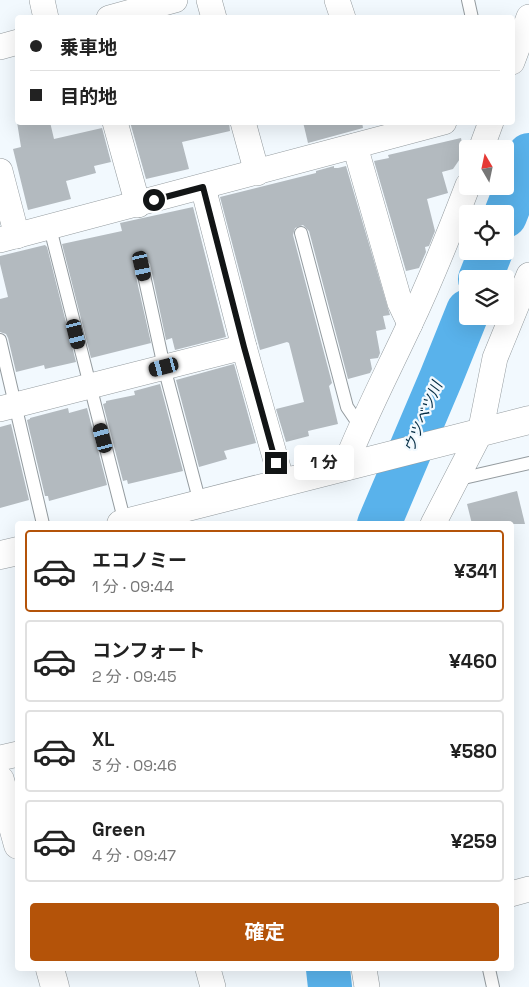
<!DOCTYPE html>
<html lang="ja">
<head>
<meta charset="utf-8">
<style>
  body { margin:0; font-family:"Space Grotesk","Noto Sans JP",sans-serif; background:#f2f2f2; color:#222; height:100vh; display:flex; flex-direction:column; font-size:19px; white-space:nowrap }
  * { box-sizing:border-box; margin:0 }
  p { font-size:16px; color:#767676 }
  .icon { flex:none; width:28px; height:28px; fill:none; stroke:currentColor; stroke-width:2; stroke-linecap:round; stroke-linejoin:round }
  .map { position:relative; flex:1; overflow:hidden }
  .panel { position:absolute; left:15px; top:521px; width:499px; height:450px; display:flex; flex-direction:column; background:#fff; border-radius:5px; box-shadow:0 5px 20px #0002 }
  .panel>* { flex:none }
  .guide { position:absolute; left:15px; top:15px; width:500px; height:110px; border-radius:5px; box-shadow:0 5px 20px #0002; display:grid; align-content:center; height:110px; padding:0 15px; background:#fff }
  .needle { width:32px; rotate:351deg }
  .buttons { position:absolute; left:459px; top:140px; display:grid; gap:10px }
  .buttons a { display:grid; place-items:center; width:55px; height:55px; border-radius:5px; background:#fff; box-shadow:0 5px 20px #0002; font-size:25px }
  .end { position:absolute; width:22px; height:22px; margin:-11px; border:6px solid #121516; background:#fff; box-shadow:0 0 0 2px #fff }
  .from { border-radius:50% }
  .bubble { position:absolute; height:35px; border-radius:5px; background:#fff; box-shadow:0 5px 20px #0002; font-size:16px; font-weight:700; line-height:35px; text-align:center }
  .car { position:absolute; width:15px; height:30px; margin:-15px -8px; border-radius:6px; box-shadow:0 0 4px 1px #0007; background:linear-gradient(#222 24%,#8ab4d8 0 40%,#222 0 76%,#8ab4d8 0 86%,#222 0) }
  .guide b { display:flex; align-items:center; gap:18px; height:48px; font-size:19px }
  .guide b+b { border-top:1px solid #e0e0e0 }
  .guide i { width:12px; height:12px; background:#222 }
  ul { padding:9px 0 0; list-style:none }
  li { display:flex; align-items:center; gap:15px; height:82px; margin:0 10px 8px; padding:0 5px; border:2px solid #e0e0e0; border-radius:5px }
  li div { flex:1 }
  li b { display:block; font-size:19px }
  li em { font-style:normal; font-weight:700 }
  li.selected { border-color:#b45309 }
  li>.icon { width:45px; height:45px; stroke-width:1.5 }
  .primary-button { display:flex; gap:10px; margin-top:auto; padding:10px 15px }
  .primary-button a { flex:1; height:58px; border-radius:5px; background:#b45309; color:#fff; font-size:20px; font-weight:700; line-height:58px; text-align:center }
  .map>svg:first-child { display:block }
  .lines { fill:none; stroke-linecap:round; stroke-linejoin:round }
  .river { stroke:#59b2eb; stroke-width:44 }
  .building { fill:#b3babf }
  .service-casing { stroke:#949b9f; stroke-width:14 }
  .minor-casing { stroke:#949b9f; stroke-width:26 }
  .tertiary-casing { stroke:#949b9f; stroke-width:29 }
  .service { stroke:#fff; stroke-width:12 }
  .minor { stroke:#fff; stroke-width:25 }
  .tertiary { stroke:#fff; stroke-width:28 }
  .route { stroke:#121516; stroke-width:6 }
  .labels { text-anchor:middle; stroke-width:4.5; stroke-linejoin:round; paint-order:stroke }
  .water-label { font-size:15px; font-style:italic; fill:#062e45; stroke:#f2f9fe }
</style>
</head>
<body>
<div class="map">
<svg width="529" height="987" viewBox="0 0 529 987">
  <rect width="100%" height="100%" fill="#f2f9fe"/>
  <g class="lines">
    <g class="river">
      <path d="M 505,216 L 529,155"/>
      <path d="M 480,279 L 491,251"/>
      <path d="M 379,524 L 441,378 L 468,311"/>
      <path d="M 328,969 L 330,987"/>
    </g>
  </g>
  <g class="building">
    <path d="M 17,122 L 50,122 L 54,139 L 102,128 L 111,162 L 94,166 L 96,173 L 66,181 L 71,199 L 28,210 L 13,149 L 21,147 Z"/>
    <path d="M 130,122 L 229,122 L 230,131 L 182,142 L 189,169 L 146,179 Z"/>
    <path d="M 303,122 L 362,122 L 363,128 L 308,143 Z"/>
    <path d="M 461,138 L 464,153 L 453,169 L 442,172 L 448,193 L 427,199 L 435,231 L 429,246 L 425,247 L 426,252 L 419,268 L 406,271 L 374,161 L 389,158 L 388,155 Z"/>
    <path d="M 334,166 L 334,168 L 338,168 L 346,166 L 390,315 L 383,316 L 386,329 L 376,331 L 380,353 L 378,358 L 370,359 L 372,369 L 370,373 L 348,379 L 309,231 L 303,225 L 295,228 L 293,235 L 332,383 L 329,386 L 338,424 L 308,431 L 309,436 L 286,442 L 276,409 L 304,402 L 289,343 L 287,342 L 260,350 L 220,197 L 316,173 L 316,171 Z"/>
    <path d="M 193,207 L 226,337 L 175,350 L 172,338 L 166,340 L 150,264 L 145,258 L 141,258 L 136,260 L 134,268 L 151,343 L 91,358 L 62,244 L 122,231 L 120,223 Z"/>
    <path d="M 45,245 L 47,247 L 76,362 L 45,369 L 44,365 L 16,372 L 8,338 L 6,334 L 0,332 L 0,299 L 8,297 L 0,264 L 0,256 Z"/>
    <path d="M 234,364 L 256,443 L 224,451 L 227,459 L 199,467 L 176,380 Z"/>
    <path d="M 160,384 L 183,471 L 128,484 L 127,480 L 123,481 L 103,404 L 106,403 L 106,401 L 135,395 L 134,391 Z"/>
    <path d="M 68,408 L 69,413 L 87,408 L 107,485 L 49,501 L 48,496 L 45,496 L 27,420 L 30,419 L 30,418 Z"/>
    <path d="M 11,424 L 29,500 L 0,508 L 0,427 Z"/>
    <path d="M 517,491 L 525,524 L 472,524 L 467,504 Z"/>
  </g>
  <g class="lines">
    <defs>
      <g id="service">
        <path d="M 468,0 L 472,18"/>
        <path d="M 50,228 L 125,523"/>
        <path d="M 301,233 L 347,407 L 360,426"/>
        <path d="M 142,266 L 164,367 L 200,503"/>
        <path d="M 0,340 L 43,524"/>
        <path d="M 455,480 L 529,463"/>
        <path d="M 489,969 L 493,987"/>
      </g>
      <g id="minor">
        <path d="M 42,0 L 46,18"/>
        <path d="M 209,0 L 214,18"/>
        <path d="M 337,0 L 343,18"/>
        <path d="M 109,18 L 175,0"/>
        <path d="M 0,47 L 18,42"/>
        <path d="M 512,62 L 529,17"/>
        <path d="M 115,122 L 138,205"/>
        <path d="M 243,122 L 257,173"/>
        <path d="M 355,146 L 400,303 L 410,324"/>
        <path d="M 481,149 L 491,122"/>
        <path d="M 0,171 L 17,236"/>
        <path d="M 203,187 L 244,347"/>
        <path d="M 0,240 L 444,122"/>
        <path d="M 0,409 L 244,347 L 282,482"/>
        <path d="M 344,468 C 363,419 387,373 409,326 C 431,280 450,232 468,185"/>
        <path d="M 433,524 L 480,433 L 495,358 L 529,275"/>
        <path d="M 0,758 L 18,754"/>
        <path d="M 511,894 L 529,889"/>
        <path d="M 208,969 L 213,987"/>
        <path d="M 364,969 L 367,987"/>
      </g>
      <g id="tertiary">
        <path d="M 121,524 L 529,420"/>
        <path d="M 0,555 L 18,551"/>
        <path d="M 0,780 L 18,845"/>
        <path d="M 50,969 L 55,987"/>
      </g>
    </defs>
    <use href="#service" class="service-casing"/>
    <use href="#minor" class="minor-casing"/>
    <use href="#tertiary" class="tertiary-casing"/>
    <use href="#service" class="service"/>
    <use href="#minor" class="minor"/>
    <use href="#tertiary" class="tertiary"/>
  </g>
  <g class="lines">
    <path class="route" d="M 154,200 L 203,187 L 244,347 L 276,463"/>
  </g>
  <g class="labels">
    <g class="water-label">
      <text transform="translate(423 417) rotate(-67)" y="5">ウツベツ川</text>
    </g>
  </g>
</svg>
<div class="buttons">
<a><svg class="needle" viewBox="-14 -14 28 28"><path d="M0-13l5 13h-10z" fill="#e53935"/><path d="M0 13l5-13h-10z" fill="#767676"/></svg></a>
<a><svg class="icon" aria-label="locate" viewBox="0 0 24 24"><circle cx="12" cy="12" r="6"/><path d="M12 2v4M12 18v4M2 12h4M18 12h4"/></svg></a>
<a><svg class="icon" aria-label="layers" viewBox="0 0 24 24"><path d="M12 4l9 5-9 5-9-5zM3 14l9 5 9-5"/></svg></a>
</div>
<i class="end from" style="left:154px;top:200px"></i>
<i class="end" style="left:276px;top:463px"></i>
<div class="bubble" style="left:294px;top:445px;width:60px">1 分</div>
<i class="car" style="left:142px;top:266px;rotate:168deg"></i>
<i class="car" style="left:76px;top:334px;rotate:166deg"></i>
<i class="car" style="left:164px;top:367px;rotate:255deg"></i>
<i class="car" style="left:103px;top:438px;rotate:345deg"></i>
<div class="guide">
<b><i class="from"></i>乗車地</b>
<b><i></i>目的地</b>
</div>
<section class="panel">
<ul>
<li class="selected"><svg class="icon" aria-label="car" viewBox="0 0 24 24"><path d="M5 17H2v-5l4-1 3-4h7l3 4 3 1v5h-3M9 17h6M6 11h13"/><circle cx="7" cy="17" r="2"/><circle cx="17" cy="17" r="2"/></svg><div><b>エコノミー</b><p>1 分 · 09:44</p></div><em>¥341</em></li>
<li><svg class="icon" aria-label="car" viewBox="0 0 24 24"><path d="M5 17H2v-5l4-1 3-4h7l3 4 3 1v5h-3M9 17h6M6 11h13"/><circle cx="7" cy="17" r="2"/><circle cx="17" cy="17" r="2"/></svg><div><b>コンフォート</b><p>2 分 · 09:45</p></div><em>¥460</em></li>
<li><svg class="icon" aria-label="car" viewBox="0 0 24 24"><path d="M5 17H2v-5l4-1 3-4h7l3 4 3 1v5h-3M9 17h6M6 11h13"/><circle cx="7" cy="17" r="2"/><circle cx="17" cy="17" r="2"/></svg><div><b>XL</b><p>3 分 · 09:46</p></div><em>¥580</em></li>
<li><svg class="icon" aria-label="car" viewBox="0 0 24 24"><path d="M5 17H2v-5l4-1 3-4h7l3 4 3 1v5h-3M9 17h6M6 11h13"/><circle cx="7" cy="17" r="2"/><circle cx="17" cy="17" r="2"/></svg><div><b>Green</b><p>4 分 · 09:47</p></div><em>¥259</em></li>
</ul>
<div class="primary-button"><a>確定</a></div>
</section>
</div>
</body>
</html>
